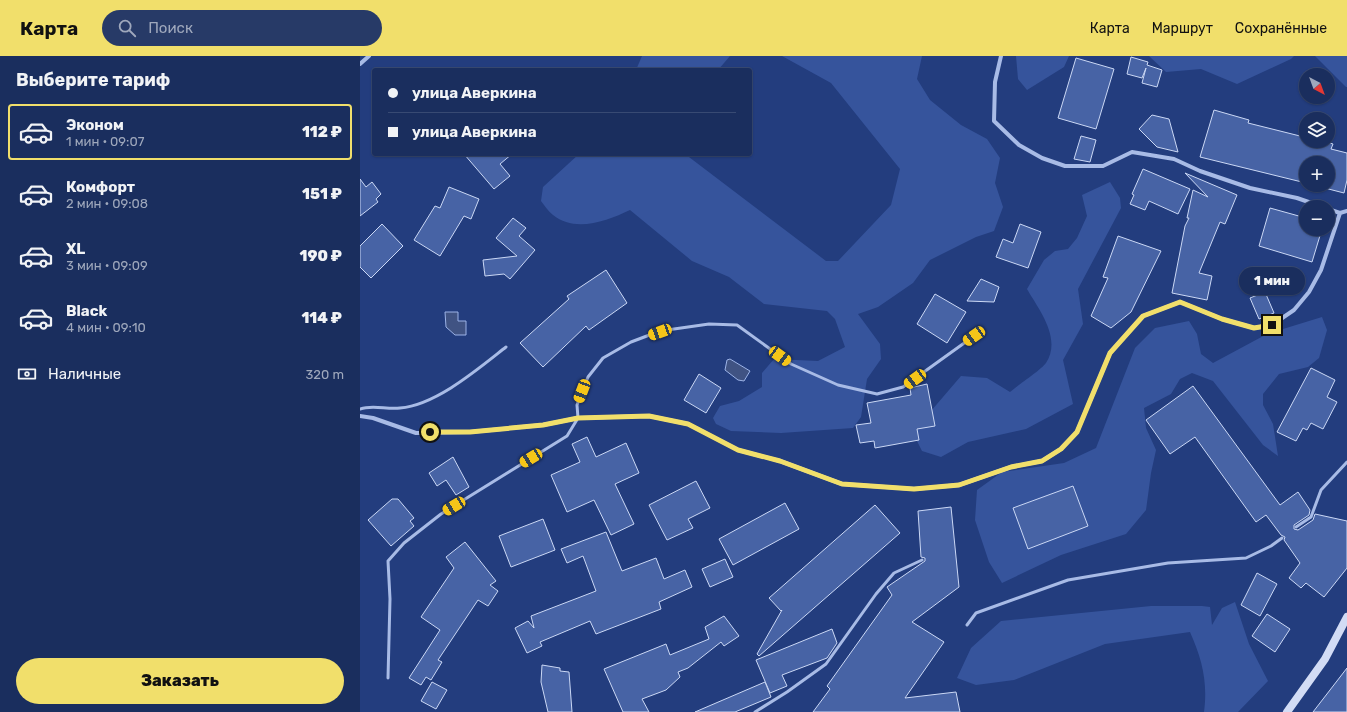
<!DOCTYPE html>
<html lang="ru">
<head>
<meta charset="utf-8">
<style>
  body { margin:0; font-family:Rubik,sans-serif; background:#273a67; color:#f1f3f6; height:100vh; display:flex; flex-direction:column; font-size:15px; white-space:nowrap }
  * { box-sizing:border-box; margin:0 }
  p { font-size:13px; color:#9fa8bc }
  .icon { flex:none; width:22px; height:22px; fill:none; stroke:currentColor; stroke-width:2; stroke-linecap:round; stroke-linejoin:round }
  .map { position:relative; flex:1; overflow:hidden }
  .side { display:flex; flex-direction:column; background:#1a2e5e; width:360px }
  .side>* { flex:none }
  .top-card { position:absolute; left:12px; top:12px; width:380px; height:88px; border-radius:4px; box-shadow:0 1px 3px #0004,0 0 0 1px #384a73; display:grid; align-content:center; height:88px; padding:0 16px; background:#1a2e5e }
  .needle { width:26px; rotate:139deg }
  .buttons { position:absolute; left:939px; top:12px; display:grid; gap:8px }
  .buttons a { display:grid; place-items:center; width:36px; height:36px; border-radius:50%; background:#1a2e5e; box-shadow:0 1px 3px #0004,0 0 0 1px #384a73; font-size:20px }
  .end { position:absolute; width:18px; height:18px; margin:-9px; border:5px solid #f1df6b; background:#111; box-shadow:0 0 0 2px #111 }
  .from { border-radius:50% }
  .bubble { position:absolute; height:28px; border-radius:14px; background:#1a2e5e; box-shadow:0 1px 3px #0004,0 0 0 1px #384a73; font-size:13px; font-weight:800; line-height:28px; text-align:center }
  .car { position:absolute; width:12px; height:24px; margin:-12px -6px; border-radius:5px; box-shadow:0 0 3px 1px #0007; background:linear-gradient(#f5c518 24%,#345 0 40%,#f5c518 0 76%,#345 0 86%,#f5c518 0) }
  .top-card b { display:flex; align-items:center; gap:14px; height:38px; font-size:15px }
  .top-card b+b { border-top:1px solid #384a73 }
  .top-card i { width:10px; height:10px; background:#f1f3f6 }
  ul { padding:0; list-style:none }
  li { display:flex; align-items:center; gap:12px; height:56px; margin:0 8px 6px; padding:0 8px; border:2px solid transparent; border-radius:4px }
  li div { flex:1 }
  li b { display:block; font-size:15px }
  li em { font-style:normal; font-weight:800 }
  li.selected { border-color:#f1df6b }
  li>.icon { width:36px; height:36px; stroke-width:1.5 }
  h2 { padding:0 16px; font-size:18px; line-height:48px }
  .pay { display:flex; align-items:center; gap:10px; height:44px; padding:0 16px; font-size:15px }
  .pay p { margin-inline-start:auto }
  .cta { display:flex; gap:8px; margin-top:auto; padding:8px 16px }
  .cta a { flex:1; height:46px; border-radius:24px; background:#f1df6b; color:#111; font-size:16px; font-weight:800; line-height:46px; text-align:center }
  header { display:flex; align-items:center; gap:24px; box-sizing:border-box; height:56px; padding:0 20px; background:#f1df6b; color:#111 }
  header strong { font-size:19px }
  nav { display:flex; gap:22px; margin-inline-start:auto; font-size:14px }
  .search { width:280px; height:36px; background:#273a67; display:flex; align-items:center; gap:10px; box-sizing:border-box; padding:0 14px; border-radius:22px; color:#9fa8bc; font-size:15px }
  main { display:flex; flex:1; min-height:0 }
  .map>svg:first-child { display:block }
  .green { fill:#36549c }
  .water { fill:#405383; stroke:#9cb3e7 }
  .building { fill:#4763a5; stroke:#cbd8f5 }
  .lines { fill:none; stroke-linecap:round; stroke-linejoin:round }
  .lane { stroke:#a8bbe6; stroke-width:3 }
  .street { stroke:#a8bbe6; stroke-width:4 }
  .secondary { stroke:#d2dcf5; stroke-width:8 }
  .route { stroke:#f1df6b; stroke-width:5 }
</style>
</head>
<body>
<header>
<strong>Карта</strong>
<div class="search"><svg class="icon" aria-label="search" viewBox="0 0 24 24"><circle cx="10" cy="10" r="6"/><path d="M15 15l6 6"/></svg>Поиск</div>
<nav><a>Карта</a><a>Маршрут</a><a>Сохранённые</a></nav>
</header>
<main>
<section class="side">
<h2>Выберите тариф</h2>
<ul>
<li class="selected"><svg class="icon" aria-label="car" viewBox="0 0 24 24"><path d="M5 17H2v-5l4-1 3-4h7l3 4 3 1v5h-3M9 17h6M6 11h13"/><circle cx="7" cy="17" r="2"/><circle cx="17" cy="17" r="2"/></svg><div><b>Эконом</b><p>1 мин · 09:07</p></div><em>112 ₽</em></li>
<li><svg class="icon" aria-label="car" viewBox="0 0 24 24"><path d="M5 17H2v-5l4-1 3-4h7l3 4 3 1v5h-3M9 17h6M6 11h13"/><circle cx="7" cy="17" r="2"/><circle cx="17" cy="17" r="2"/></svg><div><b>Комфорт</b><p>2 мин · 09:08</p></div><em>151 ₽</em></li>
<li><svg class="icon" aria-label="car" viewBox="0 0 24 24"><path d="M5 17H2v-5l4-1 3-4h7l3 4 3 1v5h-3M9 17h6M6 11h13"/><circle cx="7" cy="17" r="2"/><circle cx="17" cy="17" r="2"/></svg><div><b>XL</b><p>3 мин · 09:09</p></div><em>190 ₽</em></li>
<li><svg class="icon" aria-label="car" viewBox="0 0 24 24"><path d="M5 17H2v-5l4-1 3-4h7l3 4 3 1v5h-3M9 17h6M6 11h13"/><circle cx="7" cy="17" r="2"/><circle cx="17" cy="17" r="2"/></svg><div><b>Black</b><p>4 мин · 09:10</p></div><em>114 ₽</em></li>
</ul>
<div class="pay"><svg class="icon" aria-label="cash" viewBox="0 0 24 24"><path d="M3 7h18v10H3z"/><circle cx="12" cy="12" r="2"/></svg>Наличные<p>320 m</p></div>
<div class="cta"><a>Заказать</a></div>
</section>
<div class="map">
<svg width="987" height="656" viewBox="0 0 987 656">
  <rect width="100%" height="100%" fill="#233d7e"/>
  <g class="green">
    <path d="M 282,0 L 370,0 L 358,14 L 276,14 Z"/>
    <path d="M 422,0 L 562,0 L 557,23 L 570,44 L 601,69 L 627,83 L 640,102 L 635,127 L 643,151 L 634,175 L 616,181 L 570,204 L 553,227 L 518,251 L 498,258 L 520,288 L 521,303 L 507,323 L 501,361 L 493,372 L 421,377 L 371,375 L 356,368 L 353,362 L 360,350 L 379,345 L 402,331 L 402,317 L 414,303 L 458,305 L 485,291 L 475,263 L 467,255 L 404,248 L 369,221 L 332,205 L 270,154 C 247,165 215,177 193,159 C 188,155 184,149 181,145 L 183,131 L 219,98 L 325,98 L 466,205 L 478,205 L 531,149 L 540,113 L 471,27 Z"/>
    <path d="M 656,0 L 709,0 L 704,11 L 667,34 L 658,23 Z"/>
    <path d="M 789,0 L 934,0 L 931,3 L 877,28 L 841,13 L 806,16 Z"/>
    <path d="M 955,0 L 987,0 L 987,31 L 986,31 Z"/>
    <path d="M 750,126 L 760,142 L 761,152 L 718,233 L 723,268 L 703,304 L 713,348 L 666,373 L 608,386 L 581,401 L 562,395 L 555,381 L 559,369 L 601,320 L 627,322 L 650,336 C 658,329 681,314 686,307 C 702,282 679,254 667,233 L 684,204 L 695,195 L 708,193 L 717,182 L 727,160 L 722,139 Z"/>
    <path d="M 962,261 L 967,274 L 959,302 L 948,311 L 919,318 L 903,338 L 903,349 L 913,368 L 918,400 L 903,389 L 853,325 L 832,317 L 820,323 L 811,338 L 784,352 L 786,372 L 796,394 L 791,417 L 786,454 L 766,478 L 701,499 L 642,527 L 629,506 L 615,464 L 617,434 L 642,416 L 704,407 L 736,392 L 775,292 L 795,272 L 829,265 L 837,278 L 841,298 L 853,307 L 907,278 Z"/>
    <path d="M 875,546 L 889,588 L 908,625 L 878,656 L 844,656 C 848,626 842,603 830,576 L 745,588 L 654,624 L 616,629 L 597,622 L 611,592 L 641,565 L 791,550 L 842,550 L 850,551 L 852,569 L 862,552 Z"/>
  </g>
  <g class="water">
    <path d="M 85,256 L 98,256 L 98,265 L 106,265 L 106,279 L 95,279 L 86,271 Z"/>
    <path d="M 370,303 L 390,315 L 384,325 L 378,324 L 365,314 L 367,304 Z"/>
  </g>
  <g class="building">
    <path d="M 771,1 L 788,6 L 787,9 L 802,14 L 797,31 L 782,27 L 786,12 L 782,22 L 767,18 Z"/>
    <path d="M 716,2 L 754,13 L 736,73 L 698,62 Z"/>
    <path d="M 854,54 L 889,64 L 888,67 L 944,81 L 943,85 L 964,85 L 973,88 L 971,93 L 987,97 L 987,124 L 984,137 L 953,129 L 968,129 L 968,107 L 946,107 L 946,127 L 840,101 Z"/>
    <path d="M 792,59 L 809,63 L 818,96 L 797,91 L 779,73 Z"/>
    <path d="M 721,80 L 736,84 L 730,106 L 714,103 Z"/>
    <path d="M 104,98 L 152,98 L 140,108 L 150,120 L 134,133 Z"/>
    <path d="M 783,113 L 830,133 L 818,158 L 789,145 L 785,154 L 770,148 L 774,139 L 772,138 Z"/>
    <path d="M 825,117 L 877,139 L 865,168 L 860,166 L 839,217 L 852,220 L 847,244 L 812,237 L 825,170 L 829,162 L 827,162 L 833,134 L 848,141 Z"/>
    <path d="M 0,123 L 6,131 L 12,126 L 21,138 L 16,143 L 18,146 L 0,160 Z"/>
    <path d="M 89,131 L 119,143 L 111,163 L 104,160 L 80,200 L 54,184 L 75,150 L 80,152 Z"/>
    <path d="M 910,152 L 946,162 L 946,173 L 962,173 L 952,206 L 899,190 Z"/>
    <path d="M 153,162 L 166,172 L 159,180 L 175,194 L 150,223 L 144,218 L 125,220 L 123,204 L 157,200 L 136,182 Z"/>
    <path d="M 22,168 L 43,190 L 11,222 L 0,211 L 0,190 Z"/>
    <path d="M 660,168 L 681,176 L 668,212 L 636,201 L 643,183 L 653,187 Z"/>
    <path d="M 758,180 L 801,195 L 771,256 L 751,272 L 731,260 L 748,222 L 743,221 Z"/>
    <path d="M 246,214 L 267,247 L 229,274 L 226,270 L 183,311 L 160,287 L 209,243 L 207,240 Z"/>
    <path d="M 621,223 L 639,231 L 634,246 L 607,245 Z"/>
    <path d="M 905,236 L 914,257 L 899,263 L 890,242 Z"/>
    <path d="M 575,238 L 606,256 L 587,287 L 557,268 Z"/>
    <path d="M 951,312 L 975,324 L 967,341 L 977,346 L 963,373 L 951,367 L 947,374 L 943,372 L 936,385 L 917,376 Z"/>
    <path d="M 339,318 L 361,332 L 346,357 L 324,344 Z"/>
    <path d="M 567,328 L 575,370 L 557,373 L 559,384 L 515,392 L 514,385 L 500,387 L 496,369 L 511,367 L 507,347 L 551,339 L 550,332 Z"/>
    <path d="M 833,330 L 920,449 L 938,436 L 950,454 L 949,459 L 934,469 L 934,473 L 938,474 L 953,464 L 955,458 L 987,465 L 987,512 L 964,541 L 946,527 L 941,532 L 929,522 L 940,507 L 924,484 L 925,481 L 921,479 L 906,459 L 896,466 L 835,381 L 810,398 L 786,364 Z"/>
    <path d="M 227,381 L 236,401 L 266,387 L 279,417 L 255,428 L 274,468 L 251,479 L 234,444 L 207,456 L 191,419 L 220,406 L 212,388 Z"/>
    <path d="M 93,401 L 109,431 L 96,439 L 86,424 L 77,430 L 69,417 Z"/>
    <path d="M 336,425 L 350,452 L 328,463 L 333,472 L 307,484 L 289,449 Z"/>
    <path d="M 713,430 L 728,470 L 668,493 L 653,452 Z"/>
    <path d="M 32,443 L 38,443 L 54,462 L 50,465 L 54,470 L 31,490 L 8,464 Z"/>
    <path d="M 425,447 L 439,473 L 373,509 L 359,483 Z"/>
    <path d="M 515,449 L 540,477 L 399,600 L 397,598 L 422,554 L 421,555 L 409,542 Z"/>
    <path d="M 591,451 L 599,531 L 552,566 L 584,586 L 545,642 L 596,636 L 600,656 L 453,656 L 470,633 L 467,630 L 532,539 L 527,531 L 565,505 L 565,502 L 561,501 L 558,455 Z"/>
    <path d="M 183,463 L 195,494 L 151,511 L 139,480 Z"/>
    <path d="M 246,476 L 262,515 L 296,502 L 304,523 L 325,514 L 332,531 L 299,546 L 301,553 L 236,578 L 230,565 L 180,586 L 182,590 L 167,597 L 155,572 L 168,565 L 174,572 L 171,560 L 236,535 L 223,500 L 207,507 L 201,493 Z"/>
    <path d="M 105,486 L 136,525 L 130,529 L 138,535 L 128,550 L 118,544 L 78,604 L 82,606 L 71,624 L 66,621 L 61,629 L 49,622 L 80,574 L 61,561 L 94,512 L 86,501 Z"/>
    <path d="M 365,503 L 373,521 L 350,531 L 342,513 Z"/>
    <path d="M 897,517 L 917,528 L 900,560 L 881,549 Z"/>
    <path d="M 907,558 L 930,573 L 915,596 L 892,580 Z"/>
    <path d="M 364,560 L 379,580 L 364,590 L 361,586 L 328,612 L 318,616 L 320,621 L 306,634 L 282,643 L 289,656 L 263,656 L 244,613 L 306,588 L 310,599 L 349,583 L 345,571 Z"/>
    <path d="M 472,573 L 477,587 L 467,602 L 422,619 L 427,630 L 410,637 L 396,604 Z"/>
    <path d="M 182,609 L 200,612 L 200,615 L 209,616 L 212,656 L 188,656 L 181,626 Z"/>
    <path d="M 987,612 L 987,656 L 953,656 Z"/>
    <path d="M 72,626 L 87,634 L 76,653 L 61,645 Z"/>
    <path d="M 405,626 L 411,641 L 375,656 L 335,656 Z"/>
  </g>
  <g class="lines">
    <g class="lane">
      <path d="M 0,353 C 13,348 27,354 40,352 C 76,349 118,313 146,291"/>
      <path d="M 936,471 L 951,461 L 961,434 L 987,406"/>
      <path d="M 607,569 L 616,557 L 708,524 L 808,507 L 886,502 L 911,490 L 922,482"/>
      <path d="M 28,622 L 30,543 L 28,505 L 44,487 L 81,458 L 207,380 L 218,362 L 217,349 L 228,321 L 243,302 L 271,286 L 300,275 L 349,268 L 377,269 L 431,308 L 478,329 L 517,338 L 543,331 L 614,280"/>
      <path d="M 395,656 L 427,636 L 466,608 L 516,538 L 534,517 L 562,504"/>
    </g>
    <g class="street">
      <path d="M 641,0 L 635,26 L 634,65 L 659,89 L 682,102 L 705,110 L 743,110 L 772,96 L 814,103 L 840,115 L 890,132 L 937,142 L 963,151"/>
      <path d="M 0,8 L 9,0"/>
      <path d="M 968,153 L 980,157"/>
      <path d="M 0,360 L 13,362 L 56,377 L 110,376 L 183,369 L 218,362 L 289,360 L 328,368 L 378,394 L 420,405 L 482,428 L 554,433 L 599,429 L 651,411 L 682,405 L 701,393 L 717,376 L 750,297 L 783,260 L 820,246 L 862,263 L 894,272 L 912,269 L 934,254 L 949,236 L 961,214 L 980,157 L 987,155"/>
    </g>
    <path class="secondary" d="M 927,656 L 965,603 L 987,561"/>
  </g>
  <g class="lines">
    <path class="route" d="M 70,376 L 110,376 L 183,369 L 218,362 L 289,360 L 328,368 L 378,394 L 420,405 L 482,428 L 554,433 L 599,429 L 651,411 L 682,405 L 701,393 L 717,376 L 750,297 L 783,260 L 820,246 L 862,263 L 894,272 L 912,269"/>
  </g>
</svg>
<div class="buttons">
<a><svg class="needle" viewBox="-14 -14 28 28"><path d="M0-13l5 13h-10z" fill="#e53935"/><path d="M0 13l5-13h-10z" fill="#9fa8bc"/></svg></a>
<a><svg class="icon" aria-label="layers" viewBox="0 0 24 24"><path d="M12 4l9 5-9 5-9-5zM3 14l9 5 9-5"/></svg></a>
<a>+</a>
<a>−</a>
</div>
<i class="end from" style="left:70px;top:376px"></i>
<i class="end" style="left:912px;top:269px"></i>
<div class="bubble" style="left:879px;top:211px;width:66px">1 мин</div>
<i class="car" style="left:300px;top:276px;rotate:250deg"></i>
<i class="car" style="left:614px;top:280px;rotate:235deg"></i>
<i class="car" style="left:420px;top:300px;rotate:126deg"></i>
<i class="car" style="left:555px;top:323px;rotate:234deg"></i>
<i class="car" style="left:222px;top:335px;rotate:201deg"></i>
<i class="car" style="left:171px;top:402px;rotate:239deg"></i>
<i class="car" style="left:94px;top:450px;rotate:239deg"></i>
<div class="top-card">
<b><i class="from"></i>улица Аверкина</b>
<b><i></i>улица Аверкина</b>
</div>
</div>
</main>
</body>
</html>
